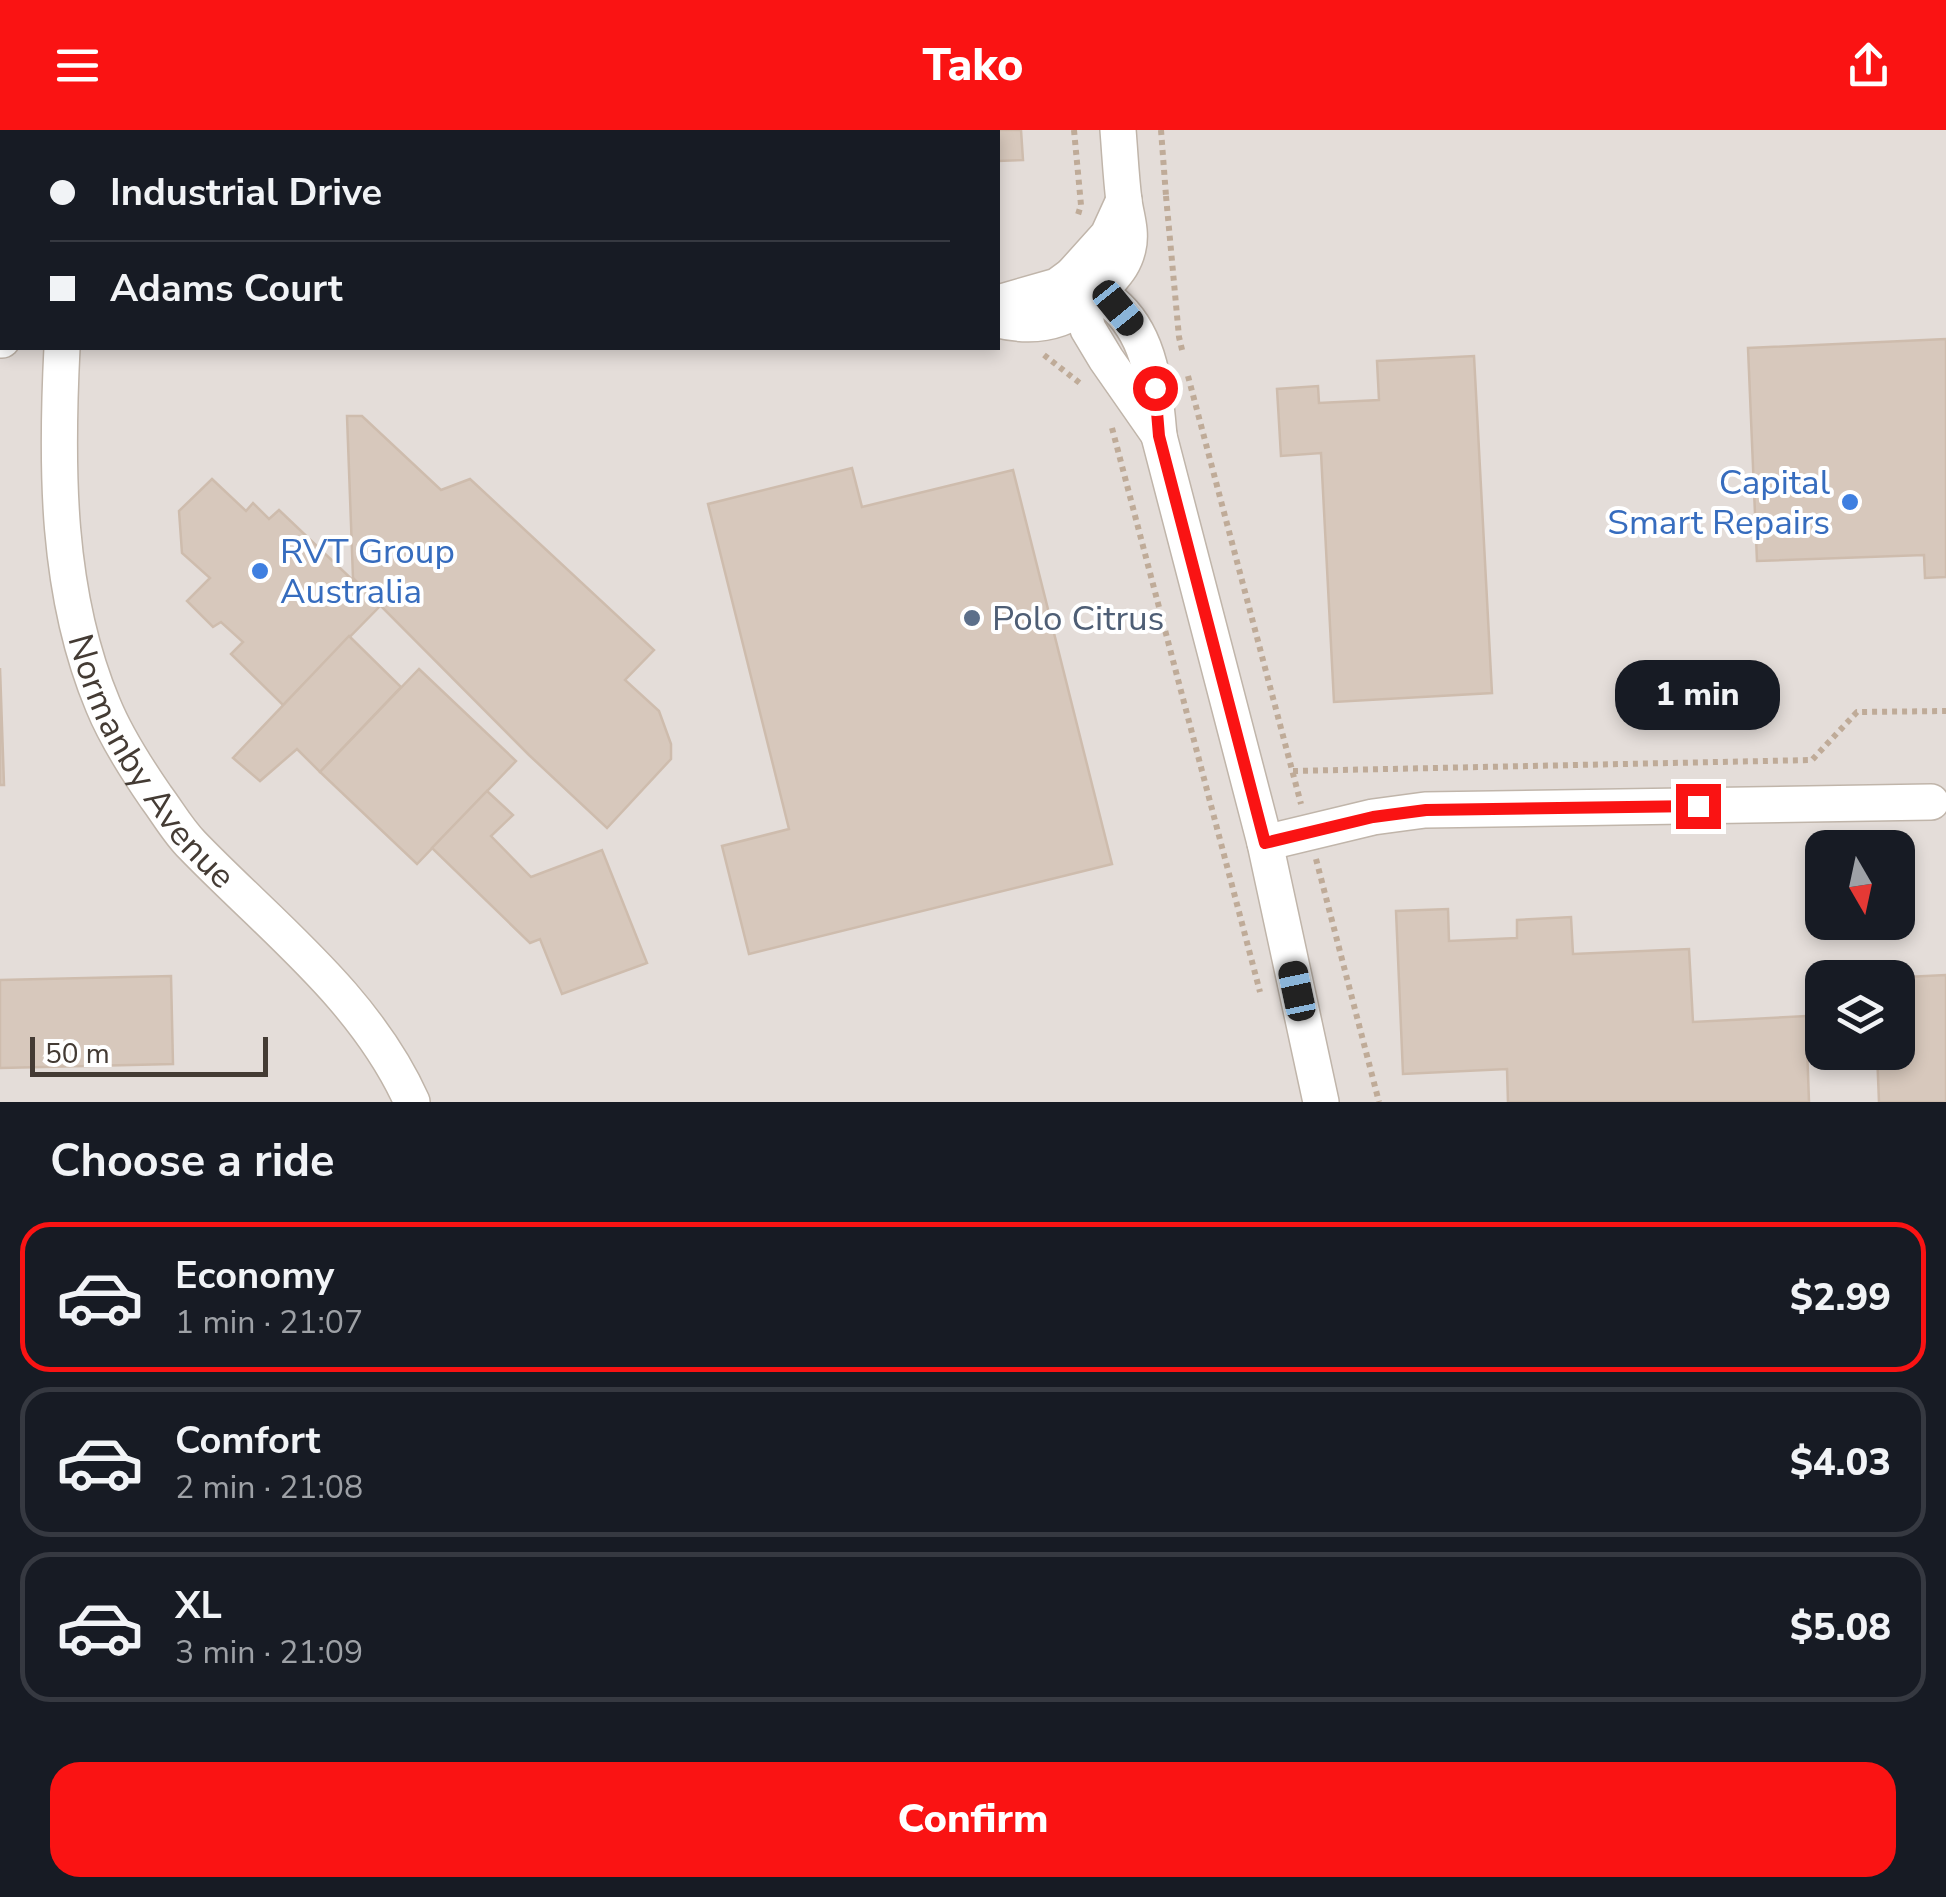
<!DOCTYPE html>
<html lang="en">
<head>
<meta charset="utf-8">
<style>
  body { margin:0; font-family:"Nunito Sans",sans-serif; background:#242831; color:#f1f3f6; height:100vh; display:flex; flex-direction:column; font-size:38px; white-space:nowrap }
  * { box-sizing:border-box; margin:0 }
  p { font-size:32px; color:#9ea1a6 }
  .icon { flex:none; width:55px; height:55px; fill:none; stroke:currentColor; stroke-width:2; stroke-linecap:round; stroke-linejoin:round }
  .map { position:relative; height:972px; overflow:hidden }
  .details { display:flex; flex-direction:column; background:#171b24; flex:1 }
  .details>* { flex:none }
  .top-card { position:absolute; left:0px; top:0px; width:1000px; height:220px; box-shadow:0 5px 15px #0003; display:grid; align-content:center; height:220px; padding:0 50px; background:#171b24 }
  .needle { width:65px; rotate:171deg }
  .buttons { position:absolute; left:1805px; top:700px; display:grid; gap:20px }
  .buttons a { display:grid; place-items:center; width:110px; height:110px; border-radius:20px; background:#171b24; box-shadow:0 5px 15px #0003; font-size:50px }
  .scale { position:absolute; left:30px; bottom:25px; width:238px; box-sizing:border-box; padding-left:10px; border:5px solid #443b34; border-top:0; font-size:28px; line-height:35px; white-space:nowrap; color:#443b34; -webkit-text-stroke:8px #fff; paint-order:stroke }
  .end { position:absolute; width:45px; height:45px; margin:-22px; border:12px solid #fa1313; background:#fff; box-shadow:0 0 0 5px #fff }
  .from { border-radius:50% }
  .bubble { position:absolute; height:70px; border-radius:30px; background:#171b24; box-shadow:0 5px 15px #0003; font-size:32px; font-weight:800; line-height:70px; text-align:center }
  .car { position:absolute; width:30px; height:60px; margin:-30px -15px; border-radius:12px; box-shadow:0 0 8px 2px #0007; background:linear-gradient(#222 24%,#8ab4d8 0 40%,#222 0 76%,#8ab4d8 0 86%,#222 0) }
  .top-card b { display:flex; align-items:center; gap:35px; height:95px; font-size:38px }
  .top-card b+b { border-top:2px solid #363941 }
  .top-card i { width:25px; height:25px; background:#f1f3f6 }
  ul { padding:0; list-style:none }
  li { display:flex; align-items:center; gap:30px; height:150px; margin:0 20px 15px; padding:0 30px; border:5px solid #363941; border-radius:30px }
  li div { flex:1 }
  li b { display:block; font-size:38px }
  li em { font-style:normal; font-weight:800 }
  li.current { border-color:#fa1313 }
  li>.icon { width:90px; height:90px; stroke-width:1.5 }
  h2 { padding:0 50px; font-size:45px; line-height:120px }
  .primary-button { display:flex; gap:20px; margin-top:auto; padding:20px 50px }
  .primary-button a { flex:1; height:115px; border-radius:30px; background:#fa1313; color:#fff; font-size:40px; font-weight:800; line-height:115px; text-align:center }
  header { display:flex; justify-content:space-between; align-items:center; height:130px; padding:0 50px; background:#fa1313; color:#fff; font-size:45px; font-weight:800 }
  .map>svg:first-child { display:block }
  .industrial { fill:#e4ddd9; fill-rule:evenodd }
  .building { fill:#d7c8bc; stroke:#cebcad; stroke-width:2.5 }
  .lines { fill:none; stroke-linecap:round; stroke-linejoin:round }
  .minor-casing { stroke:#c0b5aa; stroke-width:38 }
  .path { stroke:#bfab98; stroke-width:6; stroke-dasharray:5 5; stroke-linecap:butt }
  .minor { stroke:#fff; stroke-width:35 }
  .route { stroke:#fa1313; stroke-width:12 }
  .shop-dot { fill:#3f7fe0; stroke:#fff; stroke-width:4 }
  .service-dot { fill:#5c6f8a; stroke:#fff; stroke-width:4 }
  .labels { text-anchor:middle; stroke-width:8; stroke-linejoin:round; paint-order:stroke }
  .shop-label { font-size:35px; fill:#366cbe; stroke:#fff; text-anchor:end }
  .service-label { font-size:35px; fill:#4e5e75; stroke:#fff; text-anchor:start }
  .street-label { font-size:35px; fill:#443b34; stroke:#fff }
</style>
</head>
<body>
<header><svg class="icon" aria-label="menu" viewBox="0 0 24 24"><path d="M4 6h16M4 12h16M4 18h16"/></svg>Tako<svg class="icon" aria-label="share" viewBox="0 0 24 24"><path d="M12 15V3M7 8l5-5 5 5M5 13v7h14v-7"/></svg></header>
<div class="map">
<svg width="1946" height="972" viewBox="0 0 1946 972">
  <rect width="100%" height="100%" fill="#f2ece4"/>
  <path class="industrial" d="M 0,0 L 1946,0 L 1946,972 L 0,972 ZM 2,2 L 998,2 L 998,218 L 2,218 ZM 1822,718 L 1898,718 L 1898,792 L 1822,792 ZM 1822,848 L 1898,848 L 1898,922 L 1822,922 Z"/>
  <g class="building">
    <rect x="259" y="0" width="201" height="2"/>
    <path d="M 590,0 L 1021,0 L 1023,30 L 998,31 L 998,2 L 590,2 Z"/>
    <path d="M 1946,209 L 1946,447 L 1925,448 L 1924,425 L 1757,431 L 1748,218 Z"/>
    <path d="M 1474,226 L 1492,563 L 1334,572 L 1321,323 L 1281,326 L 1277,259 L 1318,256 L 1319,273 L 1379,270 L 1377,231 Z"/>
    <path d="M 347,286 L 362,286 L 441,360 L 470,349 L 654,520 L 625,550 L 659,581 L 671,614 L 671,629 L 607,698 L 529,625 L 353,448 Z"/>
    <path d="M 852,338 L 862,377 L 1013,340 L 1112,734 L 749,824 L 722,716 L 789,699 L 708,374 Z"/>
    <path d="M 212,349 L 246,381 L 253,373 L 269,389 L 279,380 L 380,476 L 283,575 L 231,524 L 243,512 L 221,492 L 213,497 L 187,471 L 210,448 L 182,423 L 179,381 Z"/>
    <path d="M 349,506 L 401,557 L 320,642 L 297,619 L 260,651 L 233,628 Z"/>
    <path d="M 0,538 L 4,655 L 0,655 Z"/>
    <path d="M 419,539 L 516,631 L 417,734 L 320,642 Z"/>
    <path d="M 487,661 L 513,685 L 491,706 L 531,747 L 602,720 L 647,833 L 562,864 L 540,809 L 530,813 L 432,718 Z"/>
    <path d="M 1448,779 L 1449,811 L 1517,808 L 1517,790 L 1571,787 L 1573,824 L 1689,819 L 1693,892 L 1806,886 L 1809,972 L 1508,972 L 1507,939 L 1403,944 L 1396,781 Z"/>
    <path d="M 1946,845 L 1946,972 L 1879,972 L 1877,922 L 1898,922 L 1898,848 L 1885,848 Z"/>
    <path d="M 171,846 L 173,934 L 0,938 L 0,850 Z"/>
  </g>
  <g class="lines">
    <defs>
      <g id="minor">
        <path d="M 1072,145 C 1087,156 1105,165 1118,178 C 1152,211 1155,261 1159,306 L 1265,713 L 1321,972"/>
        <path d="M 1077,160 L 1088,199 L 1106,229 L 1159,305"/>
        <path d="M 998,173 L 1057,156 L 1072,145 L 1108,105 L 1124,70"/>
        <path d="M 998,190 C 1045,201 1078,188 1109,151 C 1118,141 1125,132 1128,118 C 1132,102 1126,86 1124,71 C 1121,47 1120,24 1118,0"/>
        <path d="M 0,210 L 2,210"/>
        <path id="s1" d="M 62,218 C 56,337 56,463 103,575 C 116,607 136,638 156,667 C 168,683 178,701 192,715 C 270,796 365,867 412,972"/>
        <path d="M 1265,713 L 1373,687 L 1425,680 L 1931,672"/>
      </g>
    </defs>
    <use href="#minor" class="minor-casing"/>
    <g class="path">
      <path d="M 1074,0 L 1081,75 L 1077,88"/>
      <path d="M 1161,0 L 1166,66 L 1164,67"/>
      <path d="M 1166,66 L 1179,207 L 1183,224"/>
      <path d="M 1044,225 L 1081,254"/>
      <path d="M 1188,246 L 1301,674"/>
      <path d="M 1112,298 L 1260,862"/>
      <path d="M 1293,641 L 1812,630 L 1857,582 L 1946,581"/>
      <path d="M 1316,729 L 1379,972"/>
    </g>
    <use href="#minor" class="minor"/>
  </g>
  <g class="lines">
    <path class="route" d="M 1155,258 L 1159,306 L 1265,713 L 1373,687 L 1426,680 L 1698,676"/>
  </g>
  <g class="shop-dot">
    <circle cx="1850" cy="372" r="10"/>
    <circle cx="260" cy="441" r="10"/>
  </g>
  <circle class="service-dot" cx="972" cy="488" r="10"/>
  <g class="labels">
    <g class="shop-label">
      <text x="1830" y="364">Capital<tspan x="1830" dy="40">Smart Repairs</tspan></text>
      <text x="280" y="433" text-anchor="start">RVT Group<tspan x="280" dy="40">Australia</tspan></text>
    </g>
    <g class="service-label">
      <text x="992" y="500">Polo Citrus</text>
    </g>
    <g class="street-label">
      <text dy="12" stroke="none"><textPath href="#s1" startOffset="435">Normanby Avenue</textPath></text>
    </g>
  </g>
</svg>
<div class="buttons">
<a><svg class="needle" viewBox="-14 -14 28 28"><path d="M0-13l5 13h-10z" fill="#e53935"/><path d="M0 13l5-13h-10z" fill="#9ea1a6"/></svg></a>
<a><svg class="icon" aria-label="layers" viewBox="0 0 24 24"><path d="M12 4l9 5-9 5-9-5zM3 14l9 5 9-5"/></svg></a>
</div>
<div class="scale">50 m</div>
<i class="end from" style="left:1155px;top:258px"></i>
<i class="end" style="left:1698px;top:676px"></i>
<div class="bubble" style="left:1615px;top:530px;width:165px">1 min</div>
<i class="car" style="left:1118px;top:178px;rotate:141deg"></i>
<i class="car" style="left:1297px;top:861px;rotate:348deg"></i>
<div class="top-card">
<b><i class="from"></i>Industrial Drive</b>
<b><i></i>Adams Court</b>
</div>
</div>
<section class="details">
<h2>Choose a ride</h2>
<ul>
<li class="current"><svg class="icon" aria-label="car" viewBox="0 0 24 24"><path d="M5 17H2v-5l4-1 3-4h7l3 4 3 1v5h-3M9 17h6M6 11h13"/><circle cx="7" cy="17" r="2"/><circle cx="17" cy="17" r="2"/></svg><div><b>Economy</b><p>1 min · 21:07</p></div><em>$2.99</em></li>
<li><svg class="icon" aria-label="car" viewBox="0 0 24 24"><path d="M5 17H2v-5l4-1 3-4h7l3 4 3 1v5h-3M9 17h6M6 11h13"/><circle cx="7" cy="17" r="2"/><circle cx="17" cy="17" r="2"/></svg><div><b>Comfort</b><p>2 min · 21:08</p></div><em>$4.03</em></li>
<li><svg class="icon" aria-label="car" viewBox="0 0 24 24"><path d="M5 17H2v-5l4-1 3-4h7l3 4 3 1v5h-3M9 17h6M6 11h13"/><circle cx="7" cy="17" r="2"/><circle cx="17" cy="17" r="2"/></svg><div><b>XL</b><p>3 min · 21:09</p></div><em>$5.08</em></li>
</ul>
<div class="primary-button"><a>Confirm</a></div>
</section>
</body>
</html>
